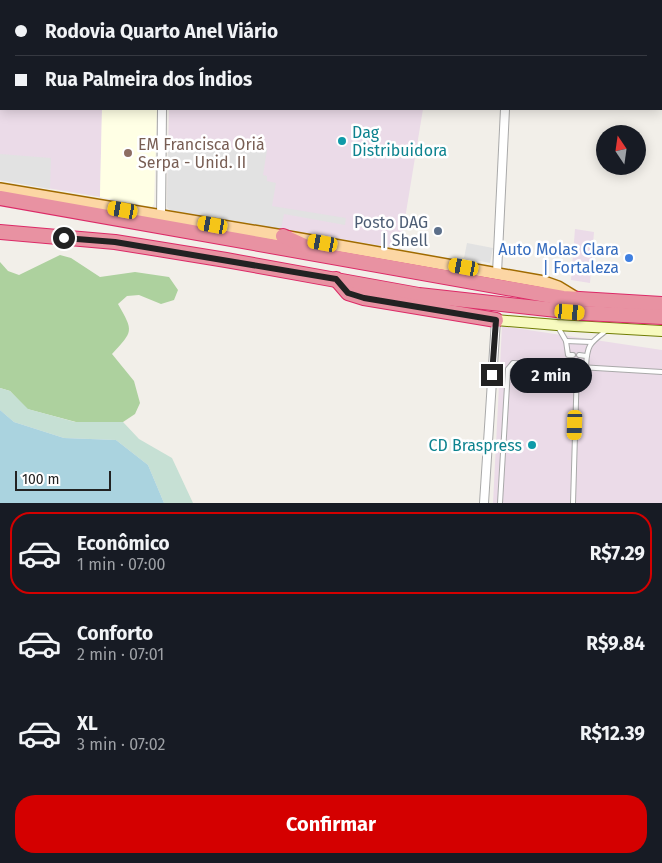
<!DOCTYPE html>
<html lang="pt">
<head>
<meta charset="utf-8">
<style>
  body { margin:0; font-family:"Fira Sans",sans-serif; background:#242831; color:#f1f3f6; height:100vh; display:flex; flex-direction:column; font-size:19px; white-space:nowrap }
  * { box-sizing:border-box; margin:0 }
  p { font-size:16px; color:#9ea1a6 }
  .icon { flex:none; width:28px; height:28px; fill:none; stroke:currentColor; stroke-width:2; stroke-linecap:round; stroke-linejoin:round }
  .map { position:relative; height:503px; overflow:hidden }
  .sheet { display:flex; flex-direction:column; background:#171b24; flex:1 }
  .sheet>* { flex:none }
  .banner { position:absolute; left:0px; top:0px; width:662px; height:110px; box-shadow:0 2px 12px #0003; display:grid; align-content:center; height:110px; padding:0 15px; background:#171b24 }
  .needle { width:32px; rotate:347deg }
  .buttons { position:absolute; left:596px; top:125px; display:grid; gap:10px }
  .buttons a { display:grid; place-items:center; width:50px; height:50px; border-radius:50%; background:#171b24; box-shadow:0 2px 12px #0003; font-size:25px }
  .scale { position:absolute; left:15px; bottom:12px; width:96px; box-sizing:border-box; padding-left:5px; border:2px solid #222; border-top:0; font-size:14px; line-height:18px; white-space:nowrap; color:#222; -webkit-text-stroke:4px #fff; paint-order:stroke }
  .end { position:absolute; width:22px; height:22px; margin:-11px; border:6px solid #222; background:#fff; box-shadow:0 0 0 2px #fff }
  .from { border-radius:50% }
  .bubble { position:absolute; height:35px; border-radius:18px; background:#171b24; box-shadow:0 2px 12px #0003; font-size:16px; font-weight:700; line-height:35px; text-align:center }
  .car { position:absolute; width:15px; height:30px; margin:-15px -8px; border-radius:6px; box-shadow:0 0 4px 1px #0007; background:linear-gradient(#f5c518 24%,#345 0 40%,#f5c518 0 76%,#345 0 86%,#f5c518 0) }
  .banner b { display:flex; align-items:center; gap:18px; height:48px; font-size:19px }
  .banner b+b { border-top:1px solid #363941 }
  .banner i { width:12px; height:12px; background:#f1f3f6 }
  ul { padding:9px 0 0; list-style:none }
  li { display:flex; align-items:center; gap:15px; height:82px; margin:0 10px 8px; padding:0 5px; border:2px solid transparent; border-radius:20px }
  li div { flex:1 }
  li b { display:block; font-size:19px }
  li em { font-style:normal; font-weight:700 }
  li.active { border-color:#d40000 }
  li>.icon { width:45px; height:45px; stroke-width:1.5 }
  .cta { display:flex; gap:10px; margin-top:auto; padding:10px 15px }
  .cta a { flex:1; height:58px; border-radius:20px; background:#d40000; color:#fff; font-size:20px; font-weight:700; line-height:58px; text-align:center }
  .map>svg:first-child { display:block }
  .industrial { fill:#ebdbe8 }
  .education { fill:#ffffe5 }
  .forest { fill:#add19e }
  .wetland { fill:#c6e0d4 }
  .parking { fill:#e2e2e2 }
  .water { fill:#aad3df }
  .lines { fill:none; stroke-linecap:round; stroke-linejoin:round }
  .lane-casing { stroke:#a9a9a9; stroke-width:6 }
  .street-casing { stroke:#a9a9a9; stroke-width:10 }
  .secondary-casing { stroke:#707d05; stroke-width:12 }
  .primary-casing { stroke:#a06b00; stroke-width:14 }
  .highway-casing { stroke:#dc2a67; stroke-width:16 }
  .lane { stroke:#fff; stroke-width:4 }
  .street { stroke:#fff; stroke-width:8 }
  .secondary { stroke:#f7fabf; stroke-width:10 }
  .primary { stroke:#fcd6a4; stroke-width:11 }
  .highway { stroke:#e892a2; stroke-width:14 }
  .route { stroke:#222; stroke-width:6 }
  .culture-dot { fill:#0f9aa8; stroke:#fff; stroke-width:2 }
  .education-dot { fill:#8d6e63; stroke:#fff; stroke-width:2 }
  .service-dot { fill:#5c6f8a; stroke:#fff; stroke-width:2 }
  .shop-dot { fill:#3f7fe0; stroke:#fff; stroke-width:2 }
  .labels { text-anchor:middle; stroke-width:5; stroke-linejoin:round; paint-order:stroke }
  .culture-label { font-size:16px; fill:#0d838f; stroke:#fff; text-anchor:start }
  .education-label { font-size:16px; fill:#785e54; stroke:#fff; text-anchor:start }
  .service-label { font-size:16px; fill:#4e5e75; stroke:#fff; text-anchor:end }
  .shop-label { font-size:16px; fill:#366cbe; stroke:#fff; text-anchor:end }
</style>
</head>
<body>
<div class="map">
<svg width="662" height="503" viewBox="0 0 662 503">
  <rect width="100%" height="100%" fill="#f2efe9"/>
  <g class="industrial">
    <path d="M 171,0 L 505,0 L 171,1 Z"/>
    <path d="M 0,49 L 1,109 L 102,109 L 100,197 L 0,180 Z"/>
    <path d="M 169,109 L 423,109 L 400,249 L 170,210 L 167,207 Z"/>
    <path d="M 575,229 L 594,232 L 590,283 L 571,280 Z"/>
    <path d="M 502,326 L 662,350 L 662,503 L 493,503 Z"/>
  </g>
  <path class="education" d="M 102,109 L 157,109 L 154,204 L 152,207 L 100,197 Z"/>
  <path class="forest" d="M 60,255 L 71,258 L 100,277 L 135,272 L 169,277 L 178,290 L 174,300 L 161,304 L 139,295 L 127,296 L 118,304 C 134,332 133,331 112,354 L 134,381 L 140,403 L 135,414 L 123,422 L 76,422 L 27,409 L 10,391 L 0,388 L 0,262 L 8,271 L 19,275 Z"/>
  <path class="wetland" d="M 0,388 L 10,391 L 28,409 L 75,422 L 123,422 L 139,439 L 172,458 L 193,503 L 164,503 L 148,465 L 116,440 L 64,438 L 14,422 L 0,410 Z"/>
  <g class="parking">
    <path d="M 168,148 L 267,150 L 263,175 L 267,176 L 267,181 L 276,183 L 272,206 L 346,218 L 345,225 L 284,214 L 281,229 L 170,210 L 167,207 Z"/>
    <path d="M 0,154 L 51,158 L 50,189 L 0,180 Z"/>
    <path d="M 467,243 L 493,248 L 490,263 L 464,258 Z"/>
  </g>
  <path class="water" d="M 0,410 L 14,422 L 64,438 L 116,440 L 148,465 L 164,503 L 0,503 Z"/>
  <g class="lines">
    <defs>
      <g id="lane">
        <path d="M 560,0 L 564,1"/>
        <path d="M 44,1 L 44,0"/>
        <path d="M 631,1 L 632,0"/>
        <path d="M 661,21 L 662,21"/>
        <path d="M 0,42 L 1,42"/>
        <path d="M 558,327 L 566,341 L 568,355 L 573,355"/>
        <path d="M 566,341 L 591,342"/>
        <path d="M 579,355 L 586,356"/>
        <path d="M 586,367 C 587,344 590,343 607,330"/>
        <path d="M 500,503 L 508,369 L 513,363 L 662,372"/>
        <path d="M 573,503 L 577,367"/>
      </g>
      <g id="street">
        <path d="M 165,1 L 165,0"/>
        <path d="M 509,1 L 509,0"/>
        <path d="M 161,216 L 162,109"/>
        <path d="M 497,273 L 505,109"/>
        <path d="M 484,503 L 496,320"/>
      </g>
      <path id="secondary" d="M 496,320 L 557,325 L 662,331"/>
      <path id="primary" d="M 0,189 L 283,236 L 544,282 L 558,287 L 576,298"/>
      <g id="highway">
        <path d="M 0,198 L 563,298 L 662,304"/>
        <path d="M 0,232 L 115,242 L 226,260 L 419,295 L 584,313 L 662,317"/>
        <path d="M 283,236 L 309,248"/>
        <path d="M 336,279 L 348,293 L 364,298 L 496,320"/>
      </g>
    </defs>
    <use href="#lane" class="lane-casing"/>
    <use href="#street" class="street-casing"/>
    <use href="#secondary" class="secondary-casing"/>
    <use href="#primary" class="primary-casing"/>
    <use href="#highway" class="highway-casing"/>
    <use href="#lane" class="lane"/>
    <use href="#street" class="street"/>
    <use href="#secondary" class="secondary"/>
    <use href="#primary" class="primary"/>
    <use href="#highway" class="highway"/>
  </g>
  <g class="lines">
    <path class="route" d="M 64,238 L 115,242 L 336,279 L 348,293 L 364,298 L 496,320 L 492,375"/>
  </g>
  <g class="culture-dot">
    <circle cx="342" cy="141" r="5"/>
    <circle cx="532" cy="445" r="5"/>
  </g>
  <circle class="education-dot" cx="128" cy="153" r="5"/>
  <circle class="service-dot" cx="438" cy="231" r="5"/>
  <circle class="shop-dot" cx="629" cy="258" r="5"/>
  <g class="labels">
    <g class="culture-label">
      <text x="352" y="138">Dag<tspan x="352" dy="18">Distribuidora</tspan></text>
      <text x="522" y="451" text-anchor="end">CD Braspress</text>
    </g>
    <g class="education-label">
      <text x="138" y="150">EM Francisca Oriá<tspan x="138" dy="18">Serpa - Unid. II</tspan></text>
    </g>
    <g class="service-label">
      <text x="428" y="228">Posto DAG<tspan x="428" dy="18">| Shell</tspan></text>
    </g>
    <g class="shop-label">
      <text x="619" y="255">Auto Molas Clara<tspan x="619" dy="18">| Fortaleza</tspan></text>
    </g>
  </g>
</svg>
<div class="buttons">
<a><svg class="needle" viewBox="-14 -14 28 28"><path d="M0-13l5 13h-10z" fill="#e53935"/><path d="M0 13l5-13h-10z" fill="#9ea1a6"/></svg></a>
</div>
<div class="scale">100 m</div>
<i class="end from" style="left:64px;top:238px"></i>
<i class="end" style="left:492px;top:375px"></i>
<div class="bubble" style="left:510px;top:358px;width:82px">2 min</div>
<i class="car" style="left:123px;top:210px;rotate:280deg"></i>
<i class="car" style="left:213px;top:225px;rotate:280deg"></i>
<i class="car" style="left:323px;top:243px;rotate:280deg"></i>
<i class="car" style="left:464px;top:267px;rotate:280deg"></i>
<i class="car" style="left:570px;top:312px;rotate:95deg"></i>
<i class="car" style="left:575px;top:425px;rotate:182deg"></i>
<div class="banner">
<b><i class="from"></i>Rodovia Quarto Anel Viário</b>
<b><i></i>Rua Palmeira dos Índios</b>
</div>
</div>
<section class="sheet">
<ul>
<li class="active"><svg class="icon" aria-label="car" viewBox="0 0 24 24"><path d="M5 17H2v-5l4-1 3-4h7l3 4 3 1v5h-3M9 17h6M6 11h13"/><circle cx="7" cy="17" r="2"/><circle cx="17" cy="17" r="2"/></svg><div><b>Econômico</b><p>1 min · 07:00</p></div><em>R$7.29</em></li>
<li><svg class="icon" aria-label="car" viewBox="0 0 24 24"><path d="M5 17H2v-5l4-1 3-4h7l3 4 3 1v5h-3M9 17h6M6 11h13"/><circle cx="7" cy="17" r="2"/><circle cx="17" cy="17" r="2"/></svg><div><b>Conforto</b><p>2 min · 07:01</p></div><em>R$9.84</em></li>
<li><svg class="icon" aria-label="car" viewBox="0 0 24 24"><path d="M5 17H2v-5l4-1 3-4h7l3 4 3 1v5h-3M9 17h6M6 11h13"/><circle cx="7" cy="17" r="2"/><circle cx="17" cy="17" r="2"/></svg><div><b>XL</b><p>3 min · 07:02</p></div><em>R$12.39</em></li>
</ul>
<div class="cta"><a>Confirmar</a></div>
</section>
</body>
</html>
